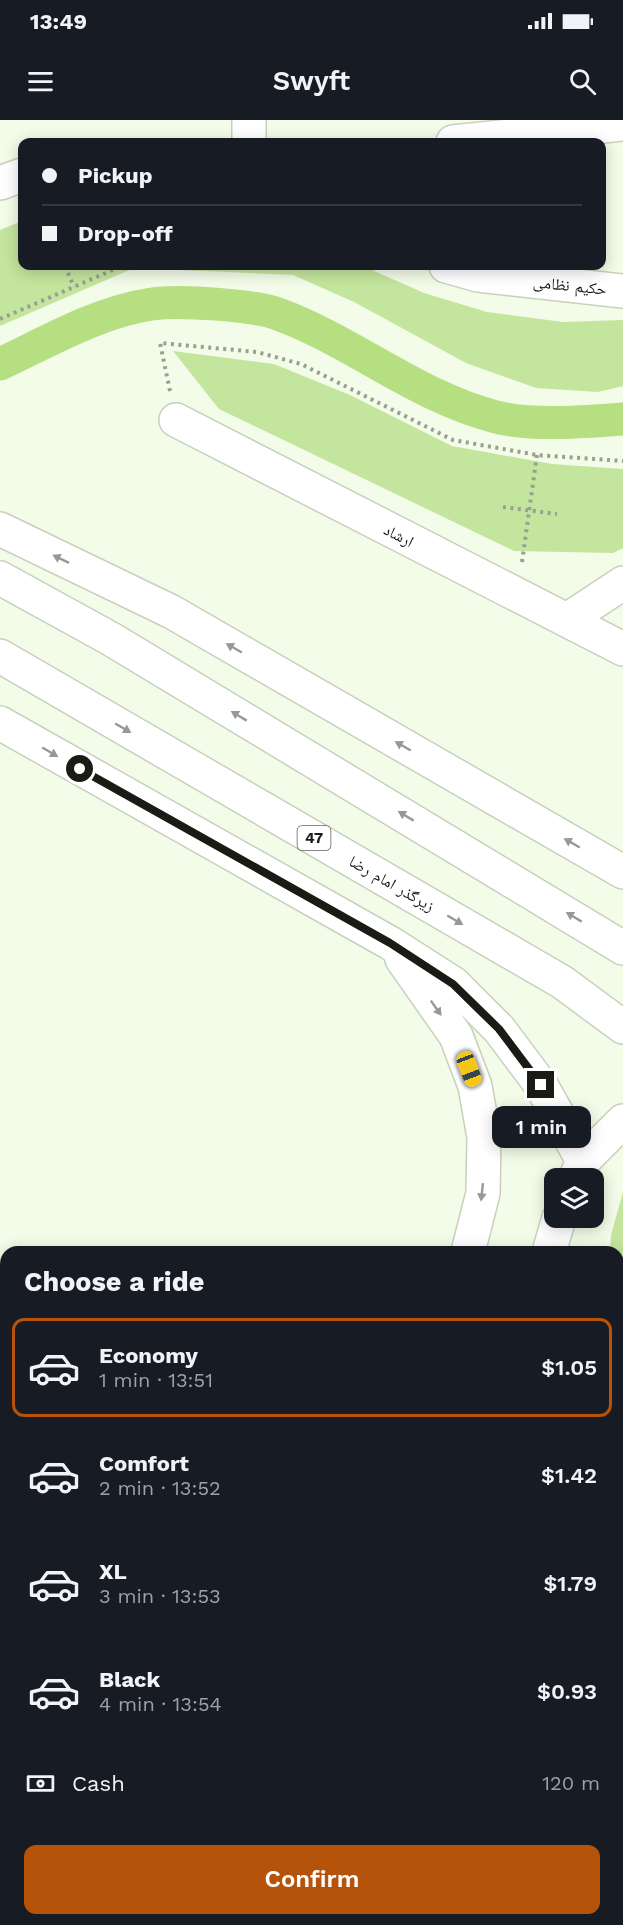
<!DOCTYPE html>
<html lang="en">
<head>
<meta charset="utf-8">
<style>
  body { margin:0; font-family:"Work Sans","Noto Naskh Arabic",sans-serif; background:#242831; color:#f1f3f6; height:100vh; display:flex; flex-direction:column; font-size:22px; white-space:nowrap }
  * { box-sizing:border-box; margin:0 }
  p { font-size:20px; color:#9ea1a6 }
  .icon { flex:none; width:33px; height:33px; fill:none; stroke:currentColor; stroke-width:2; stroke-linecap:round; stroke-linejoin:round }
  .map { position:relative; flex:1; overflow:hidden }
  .side { position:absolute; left:0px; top:1126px; width:624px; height:680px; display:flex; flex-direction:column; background:#171b24; border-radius:18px 18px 0 0; box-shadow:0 3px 15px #0003 }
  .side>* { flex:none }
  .top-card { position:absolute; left:18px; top:18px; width:588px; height:132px; border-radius:12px; box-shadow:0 3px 15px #0003; display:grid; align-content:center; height:132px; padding:0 24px; background:#171b24 }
  .tools { position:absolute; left:544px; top:1048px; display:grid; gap:12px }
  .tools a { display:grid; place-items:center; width:60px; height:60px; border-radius:12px; background:#171b24; box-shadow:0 3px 15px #0003; font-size:30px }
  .end { position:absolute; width:27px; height:27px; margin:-14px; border:8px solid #191c15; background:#fff; box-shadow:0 0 0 3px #fff }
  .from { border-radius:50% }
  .bubble { position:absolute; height:42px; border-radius:12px; background:#171b24; box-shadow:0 3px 15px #0003; font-size:20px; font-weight:600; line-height:42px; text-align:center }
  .car { position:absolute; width:18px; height:36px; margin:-18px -9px; border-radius:8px; box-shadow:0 0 4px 2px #0007; background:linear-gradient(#f5c518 24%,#345 0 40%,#f5c518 0 76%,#345 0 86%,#f5c518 0) }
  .top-card b { display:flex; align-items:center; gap:21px; height:57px; font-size:22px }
  .top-card b+b { border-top:2px solid #363941 }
  .top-card i { width:15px; height:15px; background:#f1f3f6 }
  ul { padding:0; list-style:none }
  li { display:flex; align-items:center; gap:18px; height:99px; margin:0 12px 9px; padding:0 12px; border:3px solid transparent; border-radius:12px }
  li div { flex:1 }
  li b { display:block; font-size:22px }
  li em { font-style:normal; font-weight:600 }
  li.on { border-color:#b45309 }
  li>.icon { width:54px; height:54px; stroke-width:1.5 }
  h2 { padding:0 24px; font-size:27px; line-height:72px }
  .pay { display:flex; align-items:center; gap:15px; height:66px; padding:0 24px; font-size:22px }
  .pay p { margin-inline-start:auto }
  .cta { display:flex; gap:12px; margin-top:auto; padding:12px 24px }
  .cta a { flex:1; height:69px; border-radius:12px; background:#b45309; color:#fff; font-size:24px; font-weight:600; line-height:69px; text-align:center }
  .status { display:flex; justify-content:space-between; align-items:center; height:42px; padding:0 30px; background:#171b24; direction:ltr }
  .status svg { height:16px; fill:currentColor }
  header { display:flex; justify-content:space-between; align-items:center; height:78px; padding:0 24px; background:#171b24; font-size:27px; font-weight:600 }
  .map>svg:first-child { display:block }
  .green { fill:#c4e59d }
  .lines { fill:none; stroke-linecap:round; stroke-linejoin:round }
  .canal { stroke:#b5df80; stroke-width:33 }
  .minor-casing { stroke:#c7d1bd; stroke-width:36 }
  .major-casing { stroke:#c7d1bd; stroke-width:36 }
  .highway-casing { stroke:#c7d1bd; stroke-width:36 }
  .path { stroke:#99a091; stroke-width:4; stroke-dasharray:3 4.5; stroke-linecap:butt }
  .minor { stroke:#fff; stroke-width:33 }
  .major { stroke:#fff; stroke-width:33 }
  .highway { stroke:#fff; stroke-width:33 }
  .oneway { fill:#989996 }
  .route { stroke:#191c15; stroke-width:8 }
  .labels { text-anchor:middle; stroke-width:5; stroke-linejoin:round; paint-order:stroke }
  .shield { fill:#fff; stroke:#5e605b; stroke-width:1.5 }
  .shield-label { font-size:15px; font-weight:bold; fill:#191c15 }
  .street-label { font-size:16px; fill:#191c15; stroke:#fff }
</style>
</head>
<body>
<div class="status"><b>13:49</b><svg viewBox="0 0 49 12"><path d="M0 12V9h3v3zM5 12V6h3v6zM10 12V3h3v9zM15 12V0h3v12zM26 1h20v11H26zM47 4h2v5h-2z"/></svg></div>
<header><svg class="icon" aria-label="menu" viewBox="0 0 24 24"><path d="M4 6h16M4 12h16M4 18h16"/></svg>Swyft<svg class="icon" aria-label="search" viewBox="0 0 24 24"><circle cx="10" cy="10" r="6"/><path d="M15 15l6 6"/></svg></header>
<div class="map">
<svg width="623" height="1805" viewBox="0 0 623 1805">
  <rect width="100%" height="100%" fill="#f2fce8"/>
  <g class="green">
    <path d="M 22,101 L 22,146 L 363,146 L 424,173 L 487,192 L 563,202 L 623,200 L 623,266 L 598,272 L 536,268 L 466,243 L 354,182 L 293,155 L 134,148 L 0,206 L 0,110 Z"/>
    <path d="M 173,231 L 274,244 L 350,275 L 452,326 L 552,344 L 623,349 L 623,428 L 613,433 L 514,431 L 219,289 Z"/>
    <path d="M 623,1072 L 623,1215 L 618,1199 L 618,1132 L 610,1132 L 611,1115 Z"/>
  </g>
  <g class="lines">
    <path class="canal" d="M 0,244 C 49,221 98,192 152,184 C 179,180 254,185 278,194 C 354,222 417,277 496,297 C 531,306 586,302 623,299"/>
    <defs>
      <g id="minor">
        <path d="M 249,22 L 249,0"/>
        <path d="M 453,22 L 623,4"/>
        <path d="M 0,63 L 22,55"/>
        <path d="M 446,146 L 478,155 L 623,171"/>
        <path d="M 176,300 L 623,529"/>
        <path d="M 567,500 L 623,463"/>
        <path d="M 0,1497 L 6,1518"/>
        <path d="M 86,1800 L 88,1805"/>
        <path d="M 391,1800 L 392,1805"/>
        <path d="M 567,1800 L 568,1805"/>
      </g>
      <g id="major">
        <path d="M 0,409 L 172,492 L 623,752"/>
        <path d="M 0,603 L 390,823 L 454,864 L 499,909 L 541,965 L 583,1041"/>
        <path d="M 402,839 L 456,916 L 475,966 L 484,1017 L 483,1073 L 468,1132"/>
        <path d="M 575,1059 L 583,1041 L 623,1001"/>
        <path d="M 549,1132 L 559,1098"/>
        <path d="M 618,1294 L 623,1300"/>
        <path d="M 618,1341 L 623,1341"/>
        <path d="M 0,1374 L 6,1373"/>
        <path d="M 0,1422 L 6,1421"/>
      </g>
      <g id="highway">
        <path d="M 0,458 L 111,519 L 623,828"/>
        <path d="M 0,536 L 562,862 L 623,907"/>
      </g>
    </defs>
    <use href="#minor" class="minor-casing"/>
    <use href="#major" class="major-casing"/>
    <use href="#highway" class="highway-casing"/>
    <g class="path">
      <path d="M 65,146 L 74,167"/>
      <path d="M 239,146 L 288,148"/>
      <path d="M 0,199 L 122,146"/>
      <path d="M 170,271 L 160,223 L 257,232 L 301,244 L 453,320 L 537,335 L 623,341"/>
      <path d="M 503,387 L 557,394"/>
      <path d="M 522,442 L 537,335"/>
    </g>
    <use href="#minor" class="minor"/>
    <use href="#major" class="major"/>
    <use href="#highway" class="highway"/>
  </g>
  <defs><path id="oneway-solid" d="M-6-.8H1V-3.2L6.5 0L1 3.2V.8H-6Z" transform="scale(1.5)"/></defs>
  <g class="oneway">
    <use href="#oneway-solid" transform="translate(61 439) rotate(-154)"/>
    <use href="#oneway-solid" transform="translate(234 528) rotate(-150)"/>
    <use href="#oneway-solid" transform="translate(239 596) rotate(-149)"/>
    <use href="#oneway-solid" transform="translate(123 608) rotate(30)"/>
    <use href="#oneway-solid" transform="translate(403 626) rotate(-150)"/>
    <use href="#oneway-solid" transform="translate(50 632) rotate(30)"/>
    <use href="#oneway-solid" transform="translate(406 696) rotate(-149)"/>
    <use href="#oneway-solid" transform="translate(572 723) rotate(-150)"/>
    <use href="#oneway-solid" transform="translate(574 797) rotate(-149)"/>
    <use href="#oneway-solid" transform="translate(455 800) rotate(30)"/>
    <use href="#oneway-solid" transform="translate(436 888) rotate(55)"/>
    <use href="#oneway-solid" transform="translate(482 1072) rotate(96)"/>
  </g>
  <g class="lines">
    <path class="route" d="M 80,649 L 390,823 L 453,864 L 499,909 L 541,965"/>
  </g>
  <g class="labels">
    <rect class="shield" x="297.5" y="706" width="33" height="24" rx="4.5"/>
    <g class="shield-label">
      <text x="314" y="723">47</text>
    </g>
    <g class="street-label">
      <text transform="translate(570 165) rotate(6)" y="6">حکیم نظامی</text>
      <text transform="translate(399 415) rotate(27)" y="6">ارشاد</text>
      <text transform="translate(392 763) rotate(30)" y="6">زیرگذر امام رضا</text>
    </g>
  </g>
</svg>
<div class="tools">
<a><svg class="icon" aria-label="layers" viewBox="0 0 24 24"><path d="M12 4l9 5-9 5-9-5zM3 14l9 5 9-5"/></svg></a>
</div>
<i class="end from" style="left:80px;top:649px"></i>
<i class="end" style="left:541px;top:965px"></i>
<div class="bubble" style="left:492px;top:986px;width:99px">1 min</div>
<i class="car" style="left:469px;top:949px;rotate:159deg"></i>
<div class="top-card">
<b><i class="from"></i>Pickup</b>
<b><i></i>Drop-off</b>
</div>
<section class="side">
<h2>Choose a ride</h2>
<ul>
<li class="on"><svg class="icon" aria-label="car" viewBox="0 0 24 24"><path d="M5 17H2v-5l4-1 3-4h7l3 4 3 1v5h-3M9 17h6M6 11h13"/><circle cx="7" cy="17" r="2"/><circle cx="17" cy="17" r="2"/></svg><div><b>Economy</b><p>1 min · 13:51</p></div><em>$1.05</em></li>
<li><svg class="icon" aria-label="car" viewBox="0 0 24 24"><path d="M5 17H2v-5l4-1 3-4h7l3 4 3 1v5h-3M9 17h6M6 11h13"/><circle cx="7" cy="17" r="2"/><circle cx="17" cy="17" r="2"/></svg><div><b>Comfort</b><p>2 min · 13:52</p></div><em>$1.42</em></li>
<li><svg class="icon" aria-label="car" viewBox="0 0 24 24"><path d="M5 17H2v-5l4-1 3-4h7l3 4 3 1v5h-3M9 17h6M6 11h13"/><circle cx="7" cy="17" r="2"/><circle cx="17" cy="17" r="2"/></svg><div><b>XL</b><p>3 min · 13:53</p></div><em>$1.79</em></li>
<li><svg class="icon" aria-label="car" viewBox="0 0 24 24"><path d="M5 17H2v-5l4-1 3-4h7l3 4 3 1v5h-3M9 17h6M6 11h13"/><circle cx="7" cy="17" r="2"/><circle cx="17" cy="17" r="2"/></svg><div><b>Black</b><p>4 min · 13:54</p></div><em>$0.93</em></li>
</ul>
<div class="pay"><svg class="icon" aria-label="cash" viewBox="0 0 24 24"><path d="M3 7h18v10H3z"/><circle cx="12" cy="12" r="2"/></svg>Cash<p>120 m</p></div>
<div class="cta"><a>Confirm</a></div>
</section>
</div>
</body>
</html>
